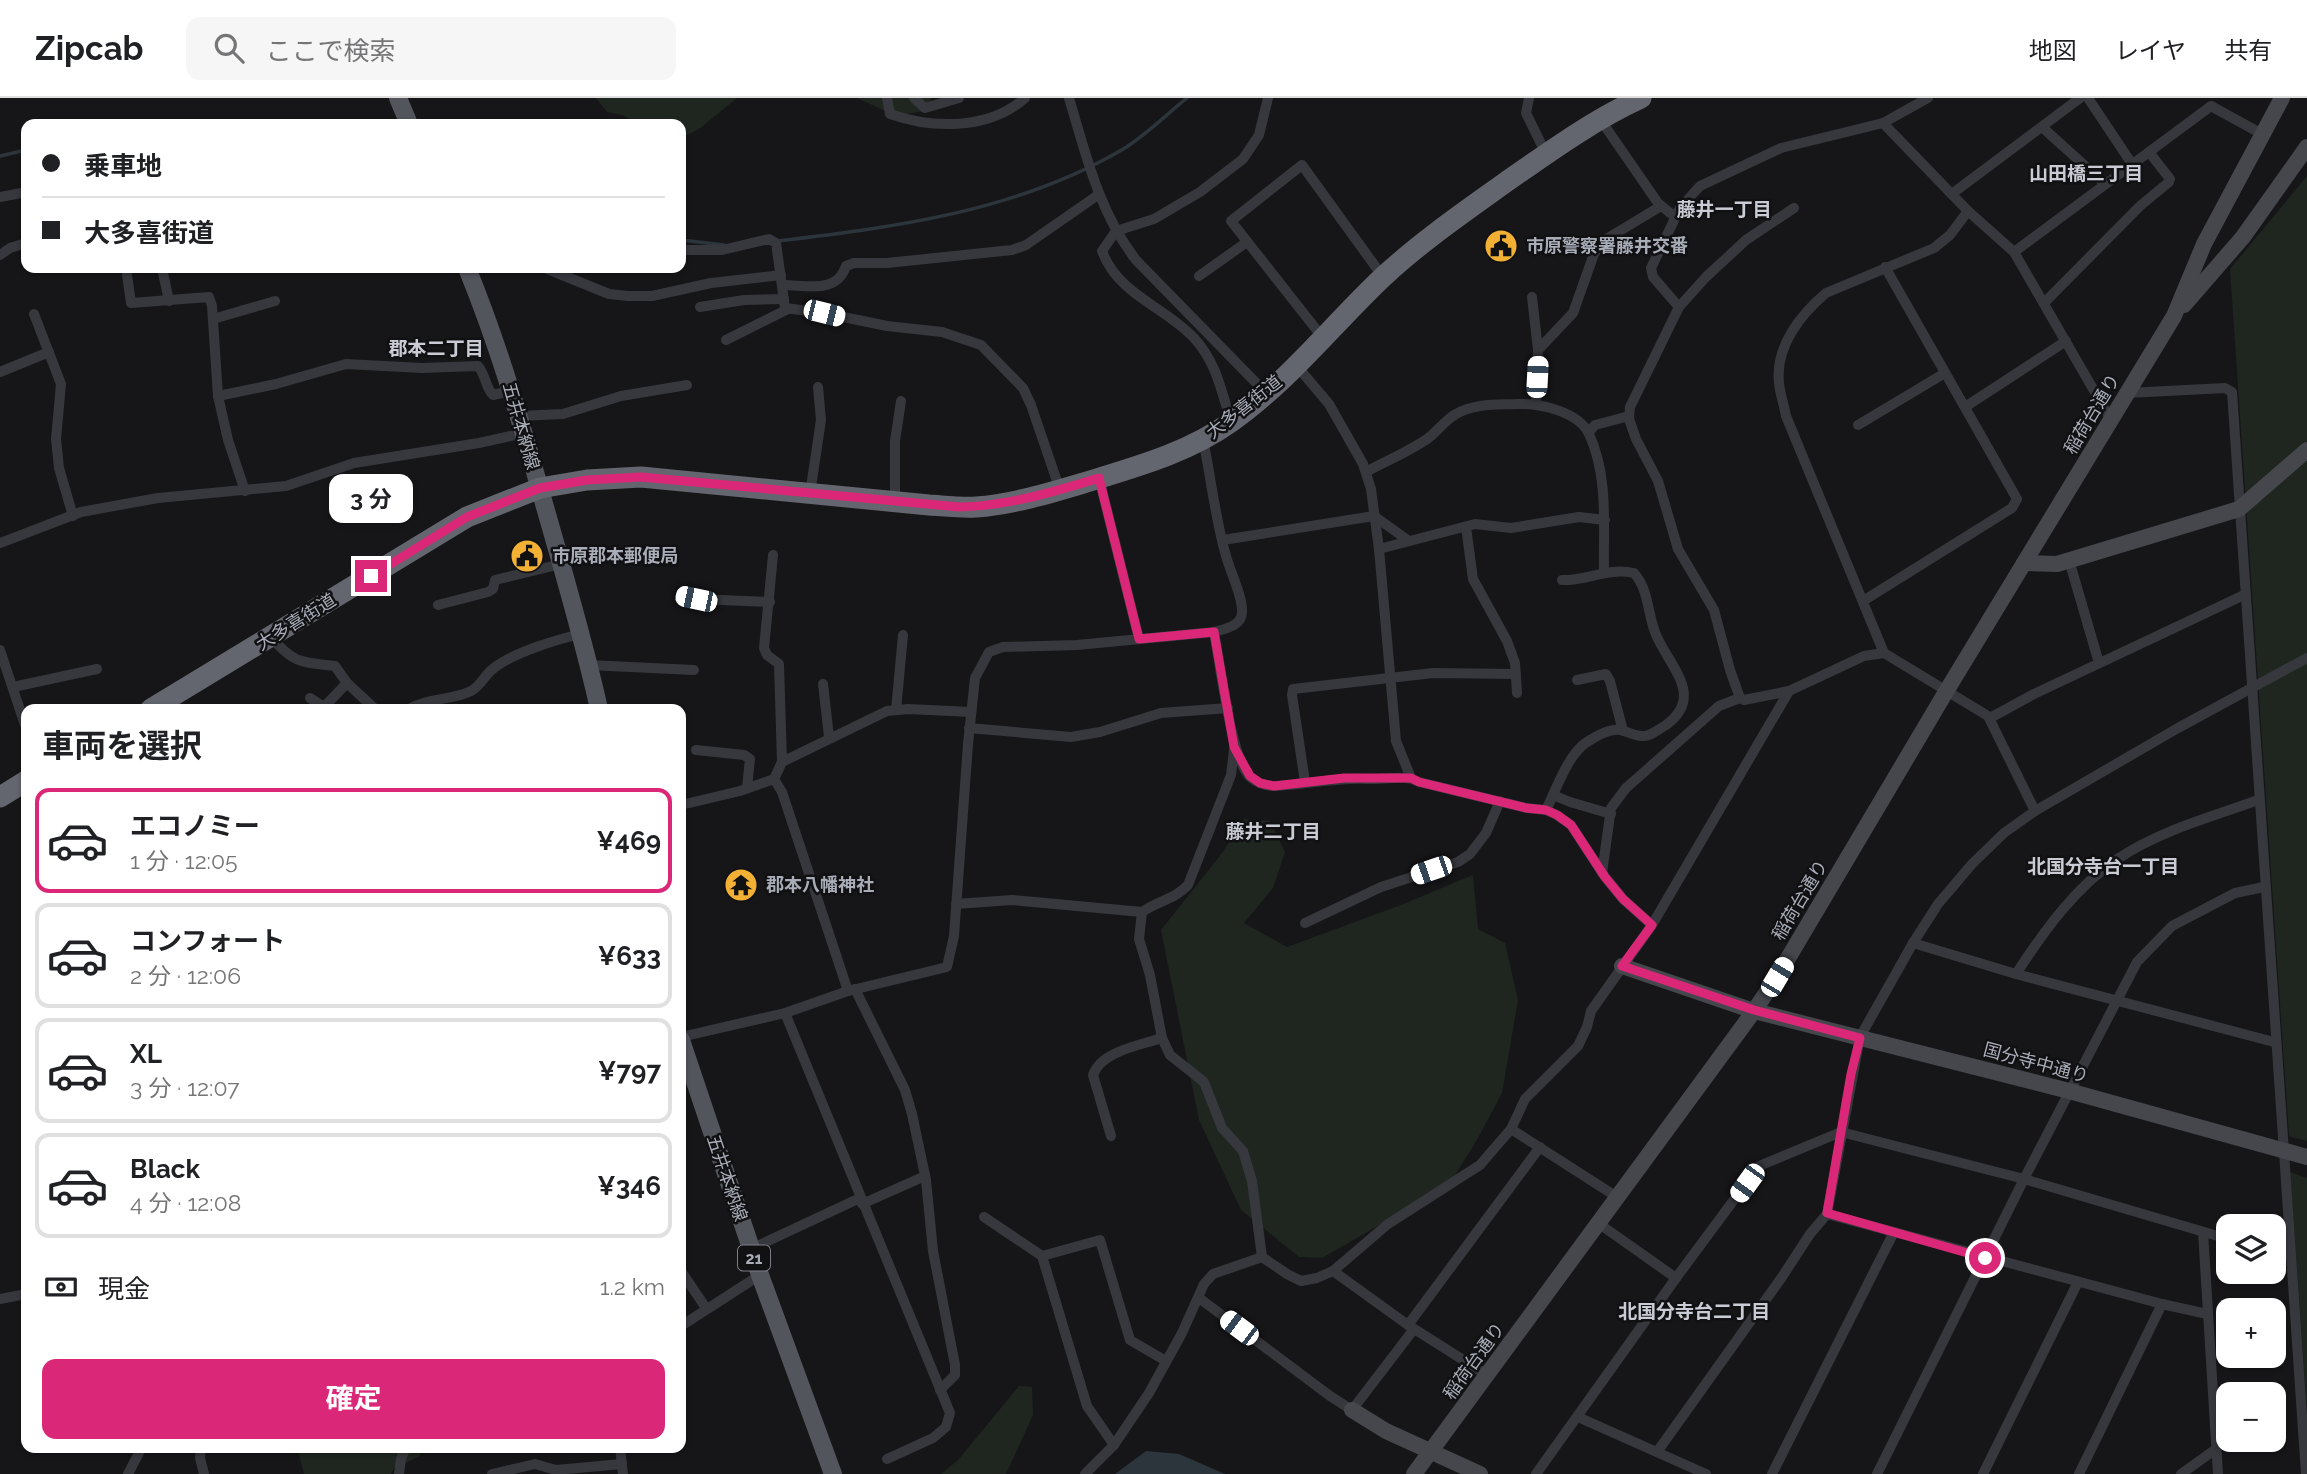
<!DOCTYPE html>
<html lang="ja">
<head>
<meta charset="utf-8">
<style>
  body { margin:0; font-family:Raleway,"Noto Sans JP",sans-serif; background:#f6f6f6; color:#202124; height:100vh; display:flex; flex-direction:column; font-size:26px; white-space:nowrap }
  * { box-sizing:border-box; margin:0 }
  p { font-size:23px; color:#757577 }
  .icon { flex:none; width:38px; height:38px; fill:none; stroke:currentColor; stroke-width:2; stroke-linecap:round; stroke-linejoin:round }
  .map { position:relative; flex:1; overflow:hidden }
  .side { position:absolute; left:21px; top:606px; width:665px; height:749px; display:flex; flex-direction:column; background:#fff; border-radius:14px; box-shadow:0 2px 5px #0004 }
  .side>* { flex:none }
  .hud { position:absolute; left:21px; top:21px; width:665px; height:154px; border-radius:14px; box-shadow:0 2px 5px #0004; display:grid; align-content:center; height:154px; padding:0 21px; background:#fff }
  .fabs { position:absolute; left:2216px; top:1116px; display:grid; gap:14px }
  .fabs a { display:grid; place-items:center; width:70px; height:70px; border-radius:14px; background:#fff; box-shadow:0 2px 5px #0004; font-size:35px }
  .end { position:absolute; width:32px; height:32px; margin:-16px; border:9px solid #db2777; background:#fff; box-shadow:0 0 0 4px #fff }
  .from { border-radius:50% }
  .bubble { position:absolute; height:49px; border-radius:14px; background:#fff; box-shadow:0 2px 5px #0004; font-size:23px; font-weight:700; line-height:49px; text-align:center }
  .car { position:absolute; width:21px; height:42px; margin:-21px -10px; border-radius:9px; box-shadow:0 0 5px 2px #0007; background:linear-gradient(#fff 24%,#345 0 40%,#fff 0 76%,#345 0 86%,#fff 0) }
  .hud b { display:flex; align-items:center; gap:24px; height:66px; font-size:26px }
  .hud b+b { border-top:2px solid #e0e0e0 }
  .hud i { width:18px; height:18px; background:#202124 }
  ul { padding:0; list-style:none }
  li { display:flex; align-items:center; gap:21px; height:105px; margin:0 14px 10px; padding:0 7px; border:4px solid #e0e0e0; border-radius:14px }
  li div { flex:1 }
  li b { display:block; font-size:26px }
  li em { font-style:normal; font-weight:700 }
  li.selected { border-color:#db2777 }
  li>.icon { width:63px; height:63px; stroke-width:1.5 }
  h2 { padding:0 21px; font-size:32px; line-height:84px }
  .pay { display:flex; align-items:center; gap:18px; height:77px; padding:0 21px; font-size:26px }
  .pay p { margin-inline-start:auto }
  .button { display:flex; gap:14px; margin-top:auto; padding:14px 21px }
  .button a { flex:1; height:80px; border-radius:14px; background:#db2777; color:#fff; font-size:28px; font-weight:700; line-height:80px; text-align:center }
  header { display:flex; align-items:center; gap:42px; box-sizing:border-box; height:98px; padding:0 35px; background:#fff; border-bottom:2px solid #e0e0e0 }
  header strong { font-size:33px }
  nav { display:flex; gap:38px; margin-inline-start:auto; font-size:24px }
  .search { width:490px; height:63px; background:#f6f6f6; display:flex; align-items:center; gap:18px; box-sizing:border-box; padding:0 24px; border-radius:14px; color:#757577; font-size:26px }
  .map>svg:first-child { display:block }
  .green { fill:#1e261f }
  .water { fill:#2c353c }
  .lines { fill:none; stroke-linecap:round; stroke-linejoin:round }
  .stream { stroke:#2c353c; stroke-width:3.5 }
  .street { stroke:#37383d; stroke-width:10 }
  .secondary { stroke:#45474d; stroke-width:16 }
  .primary { stroke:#53555c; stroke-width:18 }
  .highway { stroke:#63666e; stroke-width:21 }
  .route { stroke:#db2777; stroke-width:9 }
  .labels { text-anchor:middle; stroke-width:5; stroke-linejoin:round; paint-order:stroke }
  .shield { fill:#111113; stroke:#7b7e86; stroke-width:2 }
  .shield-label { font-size:16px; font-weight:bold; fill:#a8adb8 }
  .poi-label { font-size:18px; font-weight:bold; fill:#a8adb8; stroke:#111113; text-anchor:start }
  .street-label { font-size:18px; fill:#a8adb8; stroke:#111113 }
  .neighbourhood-label { font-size:19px; font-weight:bold; fill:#c9ccd4; stroke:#111113 }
</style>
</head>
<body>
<header>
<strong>Zipcab</strong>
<div class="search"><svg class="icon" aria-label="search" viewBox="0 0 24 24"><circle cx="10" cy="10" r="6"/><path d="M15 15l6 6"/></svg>ここで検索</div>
<nav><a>地図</a><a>レイヤ</a><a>共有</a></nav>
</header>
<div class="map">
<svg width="2307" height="1376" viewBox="0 0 2307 1376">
  <rect width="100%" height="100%" fill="#161618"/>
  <g class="green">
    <path d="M 596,0 L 737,0 L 699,31 L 681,40 L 681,26 L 638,26 L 622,17 L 607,14 Z"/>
    <path d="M 857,0 L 931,0 L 930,12 L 896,18 Z"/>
    <path d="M 2307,78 L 2307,1043 L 2289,1038 L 2230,171 Z"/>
    <path d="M 1244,721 L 1270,723 L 1285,754 L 1273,790 L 1244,825 L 1287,849 L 1401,807 L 1473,777 L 1478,831 L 1505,845 L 1518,902 L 1502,995 L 1478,1040 L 1449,1087 L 1322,1160 L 1299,1159 L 1241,1112 L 1199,1022 L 1161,832 L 1222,755 Z"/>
    <path d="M 2290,1074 L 2307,1080 L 2307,1312 Z"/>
    <path d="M 1019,1288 L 1032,1289 L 1033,1317 L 1006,1376 L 941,1376 L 958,1362 Z"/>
    <path d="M 297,1349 L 419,1349 L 420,1358 L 394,1370 L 391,1376 L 304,1376 Z"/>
  </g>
  <path class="water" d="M 1146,1353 L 1179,1356 L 1225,1376 L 1115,1376 Z"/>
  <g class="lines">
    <g class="stream">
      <path d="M 0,58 L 26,52"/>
      <path d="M 681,142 L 724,147"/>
      <path d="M 777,143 C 897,129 1019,113 1125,50 C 1147,36 1167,16 1187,0"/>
    </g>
    <g class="street">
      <path d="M 887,0 L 890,16 C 933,31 989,32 1025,0"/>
      <path d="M 914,0 L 925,10 L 959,0"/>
      <path d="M 1069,0 C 1086,57 1099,114 1136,162 L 1266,295"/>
      <path d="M 1529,0 L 1526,15 L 1546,56"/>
      <path d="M 2088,0 L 2132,66"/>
      <path d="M 2211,8 L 2262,36"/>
      <path d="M 1600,21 L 1658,105 L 1675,119"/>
      <path d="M 1883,25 L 1968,113 L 2014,154 L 2111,322"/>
      <path d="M 2042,29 L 2105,86"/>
      <path d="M 1953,95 L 2080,0"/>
      <path d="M 0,99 L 26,94"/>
      <path d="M 1968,113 L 1950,137 L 1934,150 L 1826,195 C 1800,217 1775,249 1779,285 C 1780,296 1784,307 1786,318 L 1884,555 L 1988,618 L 2035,713"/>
      <path d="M 681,152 L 722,152 L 769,141 L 776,145 L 785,210 L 824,215 L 887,228 L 942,234 L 981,247 L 1023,290 L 1031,307 L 1060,392"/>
      <path d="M 2014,154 L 2211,8"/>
      <path d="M 0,157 L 10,150 L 26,145"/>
      <path d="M 126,170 L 131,205 L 209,199 L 212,208 L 218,298 L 228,342 L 245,393"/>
      <path d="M 162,170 L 169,203"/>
      <path d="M 545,170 L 609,196 L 628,198 L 652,198 L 711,185 L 781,177"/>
      <path d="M 1199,178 L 1247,144"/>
      <path d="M 783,187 C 807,187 837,196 846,168 L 854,165 L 887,165 L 1012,152 L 1026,147 L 1098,97"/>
      <path d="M 1532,199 L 1538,252"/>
      <path d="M 2044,205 L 2140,108 L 2169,84 L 2170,81 L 2149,54"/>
      <path d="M 700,209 L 744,202 L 784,201"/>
      <path d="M 1679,209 L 1653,179 L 1651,170 L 1680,110 L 1700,88 L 1781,50 L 1883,25 L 1928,0"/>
      <path d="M 34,216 L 61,286 L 56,341 L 59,370 L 73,418"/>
      <path d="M 213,221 L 275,203"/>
      <path d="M 1323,240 L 1231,123 L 1302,67 L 1383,179"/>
      <path d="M 726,242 L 788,211"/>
      <path d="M 1296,267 L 1329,306 L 1363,366 L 1371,391 L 1379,451 L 1396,643 L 1411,680"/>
      <path d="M 0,274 L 49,254"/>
      <path d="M 2127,295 L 2225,290 L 2232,294 C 2257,654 2279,1015 2306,1376"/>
      <path d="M 218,298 L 276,286 L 346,266 L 422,270 L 478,268 C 486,277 485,289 493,297 L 511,293"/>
      <path d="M 1536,305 L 1538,252 L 1573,215 L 1594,156 L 1603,143 L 1661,108"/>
      <path d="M 1965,309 L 2066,243"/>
      <path d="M 519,318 L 563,316 L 621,298 L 687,287"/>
      <path d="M 1231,324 C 1221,292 1217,266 1195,241 C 1166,209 1118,197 1102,153 L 1116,133 L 1154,121 L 1200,94 L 1243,61 L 1259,37 L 1268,0"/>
      <path d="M 1858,327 L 1945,275"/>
      <path d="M 1589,334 L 1595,327 L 1629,318"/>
      <path d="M 1366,374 C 1386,363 1408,354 1427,341 C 1437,334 1445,322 1456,316 C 1475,305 1497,307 1518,306 C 1540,305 1579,314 1589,336 C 1609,379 1603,429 1604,474"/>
      <path d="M 1099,380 L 1139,541"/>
      <path d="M 810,396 L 821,322 L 818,289"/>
      <path d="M 895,404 L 895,343 L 901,303"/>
      <path d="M 1466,429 L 1473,481 L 1507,543 L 1515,565 L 1517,595"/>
      <path d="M 1223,442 L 1374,418 L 1409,443"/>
      <path d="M 0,445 L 81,414 L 158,400 L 286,388 L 354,365 L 479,345 L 524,335"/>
      <path d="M 1379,451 L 1475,426 L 1511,430 L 1579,419 L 1605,422"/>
      <path d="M 773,457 L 764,550 L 767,557 L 779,566 L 782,664"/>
      <path d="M 2069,462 L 2099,565"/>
      <path d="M 681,498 L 696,501 L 770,504"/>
      <path d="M 1863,503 L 2012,410 L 2017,401 L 1885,169"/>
      <path d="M 438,507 L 488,494 L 493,491 L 495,482 L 561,466"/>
      <path d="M 1214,534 C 1220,564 1231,662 1250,679 C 1257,685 1267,688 1275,688 C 1306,687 1336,679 1367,681 C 1383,682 1405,676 1419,684 L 1526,710 L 1546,712 L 1557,717 L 1571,727 L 1605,779 L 1623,801 L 1652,827"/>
      <path d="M 271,539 C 294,566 301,564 335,568 L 347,585 L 375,611"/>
      <path d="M 0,552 L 26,630"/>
      <path d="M 588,567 L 694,572"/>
      <path d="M 1577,582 L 1606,576 L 1610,583 L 1623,633"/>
      <path d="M 823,586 L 829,639"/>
      <path d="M 13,589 L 97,571"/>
      <path d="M 310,600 L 324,609 L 347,585"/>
      <path d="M 1740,600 L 1730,572 L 1714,512 L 1678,451 L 1658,383 L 1636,341 L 1629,321 L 1630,309 L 1679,209 L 1706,179 L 1746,142 L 1794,110"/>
      <path d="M 409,611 C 430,599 451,603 471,593 C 481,588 485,576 494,570 C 515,554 555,542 581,536"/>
      <path d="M 896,612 L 903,537"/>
      <path d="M 1990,620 L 2034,596 L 2244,497"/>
      <path d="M 969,630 L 1071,639 L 1100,634 L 1161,615 L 1228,610"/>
      <path d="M 696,652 L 744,657 L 750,661 L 747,690"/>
      <path d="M 774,681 L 782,694 L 848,893"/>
      <path d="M 774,681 L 782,664 L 887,613 L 908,611 L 971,614"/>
      <path d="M 1305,684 L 1292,597 L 1293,591 L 1433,575 L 1516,576"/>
      <path d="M 1553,697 L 1570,704 L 1611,716"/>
      <path d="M 681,707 L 740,693 L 774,681"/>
      <path d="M 1546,712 C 1556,692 1568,656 1587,644 C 1596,638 1611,630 1621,632 C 1628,634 1635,638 1642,638 C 1650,639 1659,631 1666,627 C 1704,599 1672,571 1657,539 C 1647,518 1650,493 1634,475 C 1608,469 1587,483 1562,482"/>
      <path d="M 1602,775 L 1611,710 L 1626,690 L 1719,608 L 1740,600 L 1744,602 L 1789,593 L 1864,558 L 1884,555"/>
      <path d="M 956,806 L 1012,802 L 1142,814 C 1158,803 1175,801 1188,787 L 1231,677 L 1234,652"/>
      <path d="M 1142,814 L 1139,841 L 1150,877 L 1162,940 L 1170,957 L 1204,984 L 1222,1030 L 1243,1053 L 1252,1083 L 1262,1159 L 1287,1176 L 1301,1183 L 1317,1180 L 1333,1173 L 1388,1126 L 1480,1067 L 1511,1031 L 1525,1001 L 1578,948 L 1587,929 L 1591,913 L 1652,827 L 1789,593"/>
      <path d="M 1305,825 L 1381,789 L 1458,764 L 1470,756 L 1486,735 L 1500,703"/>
      <path d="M 1913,845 L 2016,876 L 2274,944"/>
      <path d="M 2016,876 C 2044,833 2076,788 2119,760 C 2161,732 2212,719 2258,702"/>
      <path d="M 855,891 L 905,992 L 912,1016 L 926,1082 L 933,1153 L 955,1267 L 955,1277 L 940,1292"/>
      <path d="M 785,915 L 950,1315 L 946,1329 L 933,1340 L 887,1361"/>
      <path d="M 681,939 L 785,915 L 848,893 L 947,869 L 954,838 L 968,646 L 975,580 L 989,554 L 1003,549 L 1077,547 L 1214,534 C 1225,531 1242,528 1242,514 C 1243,499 1230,473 1226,458 C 1215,420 1211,380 1203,341"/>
      <path d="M 1511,1031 L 1617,1099"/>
      <path d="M 1111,1038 L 1093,977 C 1101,953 1141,947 1162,940"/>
      <path d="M 862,1106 L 925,1078"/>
      <path d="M 1827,1116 L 2162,1206 L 2207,1216"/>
      <path d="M 984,1119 L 1042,1158 L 1087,1308 L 1114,1347"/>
      <path d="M 1598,1125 L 1676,1180"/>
      <path d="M 2203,1134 L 2218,1376"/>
      <path d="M 751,1151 L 860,1100"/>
      <path d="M 2273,1154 L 2290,1158"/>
      <path d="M 1042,1158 L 1100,1142 L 1130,1242 L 1166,1263"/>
      <path d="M 681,1173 L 706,1210"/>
      <path d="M 1333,1173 L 1408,1227 L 1487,1277"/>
      <path d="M 1199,1200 L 1330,1298 L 1352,1312 L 1414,1231"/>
      <path d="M 0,1201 L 26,1196"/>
      <path d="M 1408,1227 L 1540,1049"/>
      <path d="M 681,1228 L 760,1177"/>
      <path d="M 1578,1319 L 1706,1376"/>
      <path d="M 201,1349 L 200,1360 L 204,1376"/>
      <path d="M 620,1349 L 623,1376"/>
      <path d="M 1657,1354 L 1782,1179 L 1810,1136 L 1827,1116 L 1860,939 L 1913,845 L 1938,806 L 1972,766 L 2004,735 L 2035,713 L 2178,630 L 2307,560"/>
      <path d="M 128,1376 L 142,1349"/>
      <path d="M 399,1376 L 401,1361 L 406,1349"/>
      <path d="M 492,1376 L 535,1366 L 556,1372 L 622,1366"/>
      <path d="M 1085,1376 L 1114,1347 L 1149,1295 L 1182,1235 L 1204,1186 L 1213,1176 L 1262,1159"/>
      <path d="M 1536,1376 L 1676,1180 L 1759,1068 L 1841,1034 L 2024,1081 L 2228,1141"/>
      <path d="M 1772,1376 L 1894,1134"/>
      <path d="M 1877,1376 L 2024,1081 L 2137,864 L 2172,828 L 2235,795 L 2264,789"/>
      <path d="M 1983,1376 L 2078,1184"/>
      <path d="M 2079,1376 L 2162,1206"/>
      <path d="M 2181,1376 L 2216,1351"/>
    </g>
    <g class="secondary">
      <path d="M 2184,207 L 2243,139 L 2307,49"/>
      <path d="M 2024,465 L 2057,466 L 2239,411 L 2307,352"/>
      <path d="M 1622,868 L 1754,913 L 2069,993 L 2307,1059"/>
      <path d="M 1352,1312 L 1386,1333 L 1480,1376"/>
      <path d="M 1414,1376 L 1754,913 L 1777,879 L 1947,592 L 2174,218 L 2204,146 L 2282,0"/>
    </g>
    <g class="primary">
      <path d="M 398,0 L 409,26"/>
      <path d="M 467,170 C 499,248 522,328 545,409 C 564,476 584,543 599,611"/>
      <path d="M 681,942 L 760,1177 L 833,1376"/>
    </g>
    <g class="highway">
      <path d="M 151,611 L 467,419 L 540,390 L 587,382 L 641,379 L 929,407 C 945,408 961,410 976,409 C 1015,406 1053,394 1090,383 C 1139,368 1189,354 1231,324 C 1289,283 1333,226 1384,178 C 1422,143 1464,114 1506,84 C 1549,54 1593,22 1641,0"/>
      <path d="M 0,699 L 26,683"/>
    </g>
  </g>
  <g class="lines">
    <path class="route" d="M 371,478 L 467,419 L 540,390 L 587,382 L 641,379 L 959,409 C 1008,408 1053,394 1099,380 L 1139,541 L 1214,534 L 1234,649 L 1250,678 L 1260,685 L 1274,688 L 1344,680 L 1411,680 L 1419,684 L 1526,710 L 1546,712 L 1557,717 L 1571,727 L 1605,779 L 1623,801 L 1652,827 L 1622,868 L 1754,912 L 1860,940 L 1851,976 L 1827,1115 L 1985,1160"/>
  </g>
  <defs>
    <symbol id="civic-disc" viewBox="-11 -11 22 22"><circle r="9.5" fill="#f2b134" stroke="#111113"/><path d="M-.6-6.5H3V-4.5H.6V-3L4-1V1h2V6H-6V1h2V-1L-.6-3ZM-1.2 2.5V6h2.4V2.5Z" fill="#111"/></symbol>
    <symbol id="temple-disc" viewBox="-11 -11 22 22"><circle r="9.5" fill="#f2b134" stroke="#111113"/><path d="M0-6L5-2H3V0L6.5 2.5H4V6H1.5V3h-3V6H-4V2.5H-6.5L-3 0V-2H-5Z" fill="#111"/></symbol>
  </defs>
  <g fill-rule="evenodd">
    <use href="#civic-disc" x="1482" y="129" width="38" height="38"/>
    <use href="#civic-disc" x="508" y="439" width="38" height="38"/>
    <use href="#temple-disc" x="722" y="768" width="38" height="38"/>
  </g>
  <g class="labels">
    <rect class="shield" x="738" y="1147.5" width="32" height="25" rx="5"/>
    <g class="shield-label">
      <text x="754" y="1166">21</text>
    </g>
    <g class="poi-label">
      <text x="1526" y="154">市原警察署藤井交番</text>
      <text x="552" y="464">市原郡本郵便局</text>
      <text x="766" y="793">郡本八幡神社</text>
    </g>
    <g class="street-label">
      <text transform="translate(1244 309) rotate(-38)" y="6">大多喜街道</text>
      <text transform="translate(2092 316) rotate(-59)" y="6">稲荷台通り</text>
      <text transform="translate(521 328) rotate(74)" y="6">五井本納線</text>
      <text transform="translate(296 524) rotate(-32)" y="6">大多喜街道</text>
      <text transform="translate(1800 802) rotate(-59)" y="6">稲荷台通り</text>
      <text transform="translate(2036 965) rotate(15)" y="6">国分寺中通り</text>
      <text transform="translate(727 1080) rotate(71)" y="6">五井本納線</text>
      <text transform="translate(1474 1263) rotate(-54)" y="6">稲荷台通り</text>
    </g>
    <g class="neighbourhood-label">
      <text x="2086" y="82">山田橋三丁目</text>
      <text x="1724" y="118">藤井一丁目</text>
      <text x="436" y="257">郡本二丁目</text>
      <text x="1273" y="740">藤井二丁目</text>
      <text x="2103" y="775">北国分寺台一丁目</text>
      <text x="1694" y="1220">北国分寺台二丁目</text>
    </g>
  </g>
</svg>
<div class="fabs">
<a><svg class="icon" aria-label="layers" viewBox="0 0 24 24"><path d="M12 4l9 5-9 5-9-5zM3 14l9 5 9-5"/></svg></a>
<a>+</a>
<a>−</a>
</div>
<i class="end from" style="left:1985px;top:1160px"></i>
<i class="end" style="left:371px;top:478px"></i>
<div class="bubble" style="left:329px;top:376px;width:84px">3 分</div>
<i class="car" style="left:824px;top:215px;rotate:104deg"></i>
<i class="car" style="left:1537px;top:279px;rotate:3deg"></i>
<i class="car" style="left:696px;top:501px;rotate:282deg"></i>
<i class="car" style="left:1431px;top:772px;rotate:251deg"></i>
<i class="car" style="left:1777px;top:879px;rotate:31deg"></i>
<i class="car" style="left:1747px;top:1085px;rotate:216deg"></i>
<i class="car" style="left:1239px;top:1230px;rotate:307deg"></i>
<div class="hud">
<b><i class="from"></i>乗車地</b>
<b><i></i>大多喜街道</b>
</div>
<section class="side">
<h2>車両を選択</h2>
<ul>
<li class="selected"><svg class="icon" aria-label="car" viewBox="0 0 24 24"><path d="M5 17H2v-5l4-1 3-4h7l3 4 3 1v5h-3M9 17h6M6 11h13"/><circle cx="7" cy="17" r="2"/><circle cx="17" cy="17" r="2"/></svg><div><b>エコノミー</b><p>1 分 · 12:05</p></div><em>¥469</em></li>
<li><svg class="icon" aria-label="car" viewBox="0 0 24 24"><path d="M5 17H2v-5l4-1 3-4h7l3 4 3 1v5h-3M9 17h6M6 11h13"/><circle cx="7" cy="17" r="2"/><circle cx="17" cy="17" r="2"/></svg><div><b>コンフォート</b><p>2 分 · 12:06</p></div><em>¥633</em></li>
<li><svg class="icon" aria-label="car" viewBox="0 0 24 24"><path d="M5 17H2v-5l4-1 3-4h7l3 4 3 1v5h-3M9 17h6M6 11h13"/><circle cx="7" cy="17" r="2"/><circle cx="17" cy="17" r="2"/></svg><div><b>XL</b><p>3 分 · 12:07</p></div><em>¥797</em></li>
<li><svg class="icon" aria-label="car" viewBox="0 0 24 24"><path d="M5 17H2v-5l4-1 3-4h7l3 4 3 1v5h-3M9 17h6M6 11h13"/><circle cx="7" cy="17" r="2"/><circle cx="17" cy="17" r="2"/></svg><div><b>Black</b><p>4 分 · 12:08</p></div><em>¥346</em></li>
</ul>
<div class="pay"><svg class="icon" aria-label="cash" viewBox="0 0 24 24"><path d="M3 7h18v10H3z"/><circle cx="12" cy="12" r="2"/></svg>現金<p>1.2 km</p></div>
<div class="button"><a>確定</a></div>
</section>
</div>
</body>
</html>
